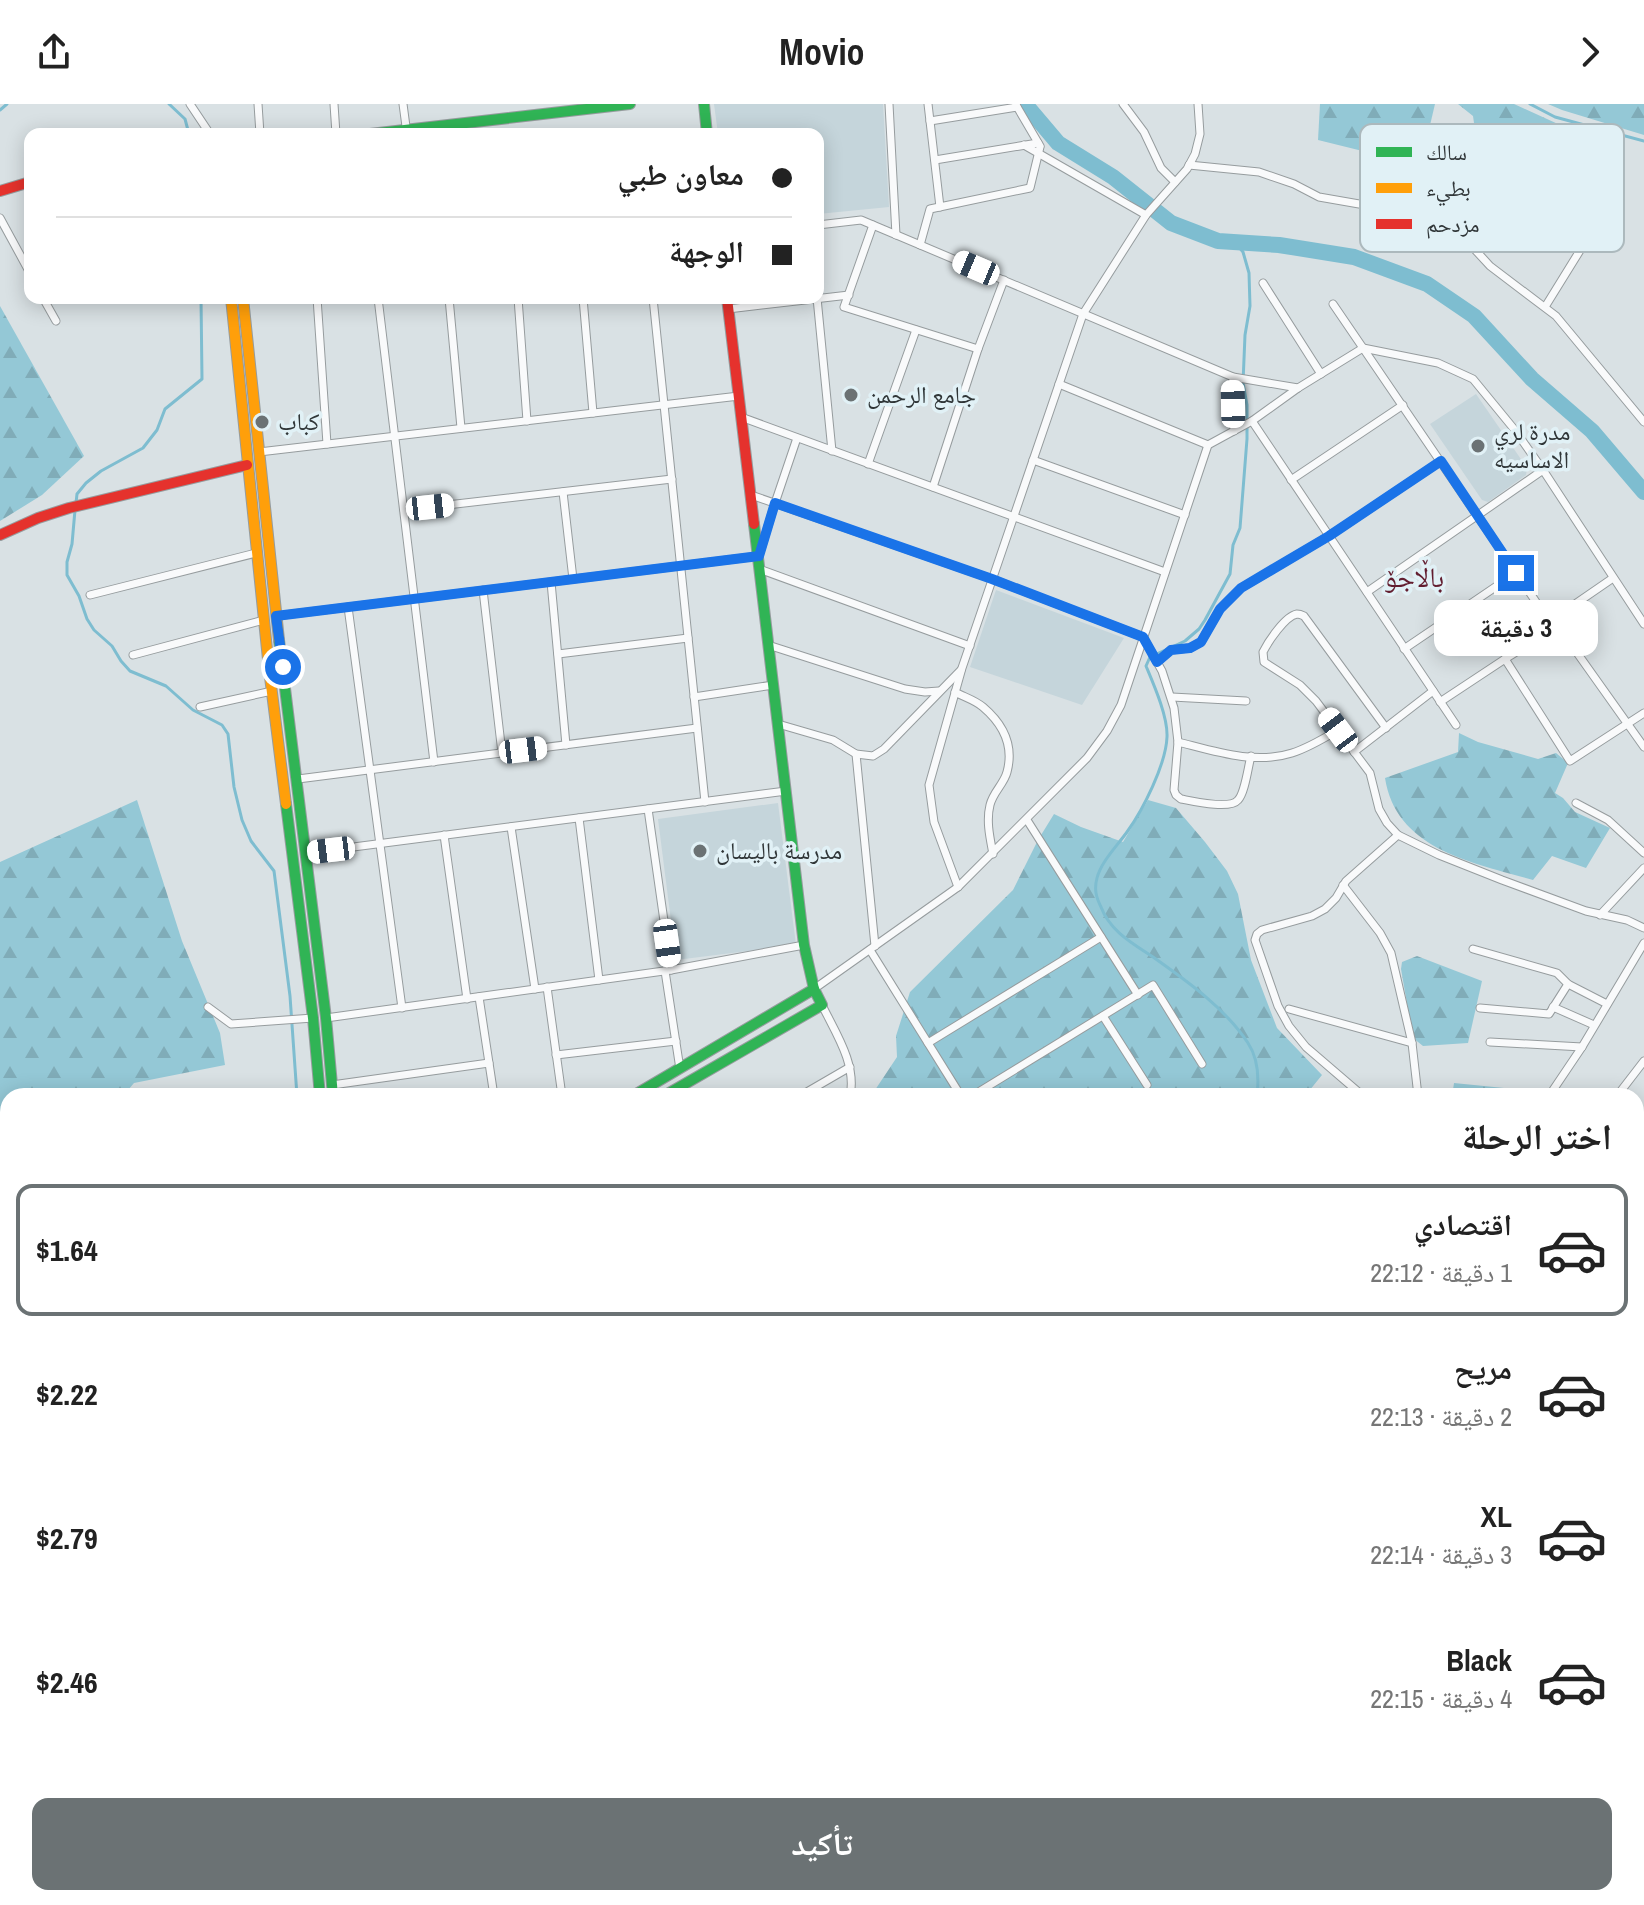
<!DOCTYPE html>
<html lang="ar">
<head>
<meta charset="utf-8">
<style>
  body { margin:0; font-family:"Archivo Narrow","Noto Naskh Arabic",sans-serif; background:#f6f6f6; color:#222; direction:rtl; height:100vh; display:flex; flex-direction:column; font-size:30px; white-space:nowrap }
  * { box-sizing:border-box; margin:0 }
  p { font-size:26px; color:#767676 }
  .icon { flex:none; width:44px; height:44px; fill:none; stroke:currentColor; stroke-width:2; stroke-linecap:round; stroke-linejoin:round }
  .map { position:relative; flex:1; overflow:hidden; direction:ltr }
  .side { position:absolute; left:0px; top:984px; width:1644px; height:818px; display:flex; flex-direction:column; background:#fff; border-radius:24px 24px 0 0; box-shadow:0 4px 20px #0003; direction:rtl }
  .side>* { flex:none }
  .guide { position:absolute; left:24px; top:24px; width:800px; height:176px; border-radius:16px; box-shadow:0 4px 20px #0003; direction:rtl; display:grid; align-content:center; height:176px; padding:0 32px; background:#fff }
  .end { position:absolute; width:36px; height:36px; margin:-18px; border:10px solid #1a73e8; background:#fff; box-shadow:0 0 0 4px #fff }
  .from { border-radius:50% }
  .bubble { position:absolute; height:56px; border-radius:16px; background:#fff; box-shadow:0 4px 20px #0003; font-size:26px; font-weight:800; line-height:56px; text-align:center; direction:rtl }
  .car { position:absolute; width:24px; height:48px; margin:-24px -12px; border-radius:10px; box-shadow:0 0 6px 2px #0007; background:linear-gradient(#fff 24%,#345 0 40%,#fff 0 76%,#345 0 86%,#fff 0) }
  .guide b { display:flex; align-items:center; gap:28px; height:76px; font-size:30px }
  .guide b+b { border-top:2px solid #e0e0e0 }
  .guide i { width:20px; height:20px; background:#222 }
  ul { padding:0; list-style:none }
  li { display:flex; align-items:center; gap:24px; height:132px; margin:0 16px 12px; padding:0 16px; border:4px solid transparent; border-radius:16px }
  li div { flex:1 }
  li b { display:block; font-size:30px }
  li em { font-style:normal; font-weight:800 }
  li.selected { border-color:#6b7274 }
  li>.icon { width:72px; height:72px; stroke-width:1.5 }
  h2 { padding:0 32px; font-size:36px; line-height:96px }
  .action { display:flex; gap:16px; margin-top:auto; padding:16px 32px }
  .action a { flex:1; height:92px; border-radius:16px; background:#6b7274; color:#fff; font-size:32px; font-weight:800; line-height:92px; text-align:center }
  header { display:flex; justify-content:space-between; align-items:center; height:104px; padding:0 32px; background:#fff; font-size:36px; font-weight:800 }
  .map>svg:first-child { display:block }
  .built { fill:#c5d5db }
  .forest { fill:url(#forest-firs) }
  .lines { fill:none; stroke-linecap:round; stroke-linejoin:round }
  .stream { stroke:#7ebdd0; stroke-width:3 }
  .canal { stroke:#7ebdd0; stroke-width:9 }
  .river { stroke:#7ebdd0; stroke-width:16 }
  .street-casing { stroke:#969c9e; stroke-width:9 }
  .fast-casing { stroke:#969c9e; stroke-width:12 }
  .slow-casing { stroke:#969c9e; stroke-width:12 }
  .jam-casing { stroke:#969c9e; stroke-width:12 }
  .street { stroke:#f9fafb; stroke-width:7 }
  .fast { stroke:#30b455; stroke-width:10 }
  .slow { stroke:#ff9f0a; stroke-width:10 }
  .jam { stroke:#e5322d; stroke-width:10 }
  .route { stroke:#1a73e8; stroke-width:10 }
  .poi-dot { fill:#6b7274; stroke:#e1f1f6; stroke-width:3 }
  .labels { text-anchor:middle; stroke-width:7; stroke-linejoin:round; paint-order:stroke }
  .poi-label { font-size:24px; fill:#303638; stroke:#e1f1f6; text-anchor:start }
  .quarter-label { font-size:28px; fill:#621d2f; stroke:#e1f1f6 }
  .key { fill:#e1f1f6; stroke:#acb9bd; stroke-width:2 }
  .key-label { font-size:22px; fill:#303638 }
</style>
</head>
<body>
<header><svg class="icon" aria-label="forward" viewBox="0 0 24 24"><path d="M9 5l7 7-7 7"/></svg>Movio<svg class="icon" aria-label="share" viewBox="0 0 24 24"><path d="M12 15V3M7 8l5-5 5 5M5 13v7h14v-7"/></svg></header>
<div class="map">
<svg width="1644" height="1801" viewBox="0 0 1644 1801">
  <defs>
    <pattern id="forest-firs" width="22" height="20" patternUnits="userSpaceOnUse" patternTransform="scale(2)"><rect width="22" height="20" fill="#94c8d6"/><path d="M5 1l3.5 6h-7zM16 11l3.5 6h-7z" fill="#80acb8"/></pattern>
  </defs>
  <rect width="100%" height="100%" fill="#d9e1e4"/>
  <g class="built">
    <path d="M 714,0 L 883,0 L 889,103 L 818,110 L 818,30 L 718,30 Z"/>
    <path d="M 1476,290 L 1527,364 L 1526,371 L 1488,398 L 1482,396 L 1430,320 Z"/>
    <path d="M 996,486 L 1124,534 L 1082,601 L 970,563 Z"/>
    <path d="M 778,699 L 796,841 L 676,856 L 658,715 Z"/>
  </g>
  <g class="forest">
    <path d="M 1320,0 L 1435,0 L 1423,51 L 1411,59 L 1318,36 Z"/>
    <path d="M 1458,0 L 1514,0 L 1604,41 L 1588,73 L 1476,33 L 1473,12 Z"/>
    <path d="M 1548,0 L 1644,0 L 1644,31 L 1562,6 Z"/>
    <path d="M 0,202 L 84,352 L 42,391 L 0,417 Z"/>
    <path d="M 1459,629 L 1478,638 L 1538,655 L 1556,649 L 1568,659 L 1555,689 L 1563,694 L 1575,708 L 1610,724 L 1586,764 L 1552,752 L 1533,776 C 1474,759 1396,746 1385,674 L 1458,648 Z"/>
    <path d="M 137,696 L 182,837 L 220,929 L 225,961 L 134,979 L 123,992 L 8,992 L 8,1054 L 0,1057 L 0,758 Z"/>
    <path d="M 1148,696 L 1176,704 L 1205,738 L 1227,767 L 1238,790 L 1251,856 L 1277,924 L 1322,971 L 1305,992 L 868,992 L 873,989 L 897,953 L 896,932 L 910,888 L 1013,786 L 1038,736 L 1054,710 L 1081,723 L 1123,738 Z"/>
    <path d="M 1417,852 L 1482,877 L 1468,939 L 1423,942 L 1413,934 L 1401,865 L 1402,858 Z"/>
    <path d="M 1454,979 L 1504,984 L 1503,992 L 1452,992 Z"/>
    <path d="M 0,1484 L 8,1485 L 8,1518 L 0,1523 Z"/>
    <path d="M 0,1566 L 8,1566 L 8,1753 L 2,1760 L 0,1759 Z"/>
  </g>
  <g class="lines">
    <g class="stream">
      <path d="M 169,0 L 185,15 L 189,30"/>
      <path d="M 1530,0 L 1555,13 L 1644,37"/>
      <path d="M 0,6 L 7,0"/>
      <path d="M 1235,138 L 1243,148 L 1249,169 L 1250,202 L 1245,231 L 1243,279 L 1247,301 L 1247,335 L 1240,424 L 1233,441 L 1230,470 L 1205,516 L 1199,525 L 1185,537 L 1150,553 L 1146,562 C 1154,581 1168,613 1167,633 C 1166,660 1143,706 1127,728 C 1117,742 1101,758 1097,774 C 1094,785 1096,793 1101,803 C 1110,827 1132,839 1153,853 C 1187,877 1225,904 1248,939 C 1258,954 1259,975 1257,992"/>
      <path d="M 76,399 L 77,390 L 86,379 L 101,367 L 143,344 L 157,326 L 165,305 L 202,275 L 201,194"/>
      <path d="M 75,406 L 72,440 L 67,458 L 67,471 L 79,492 L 87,515 L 94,526 L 112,542 L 121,557 L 130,567 L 166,582 L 193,606 L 222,621 L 228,630 L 234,683 L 242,716 L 251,737 L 274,767 L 290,892 L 297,992"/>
      <path d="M 321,1794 L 324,1801"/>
    </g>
    <g class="canal">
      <path d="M 1636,1404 L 1644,1396"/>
      <path d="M 1025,1801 L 1039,1794"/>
    </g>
    <path class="river" d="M 1025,0 L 1058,39 L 1113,73 L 1171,119 L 1218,137 L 1279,141 L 1354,153 L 1427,180 L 1474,212 L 1532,275 L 1592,327 L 1644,388"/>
    <defs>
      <g id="street">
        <path d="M 190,0 L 210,30"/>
        <path d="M 258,0 L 260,30"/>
        <path d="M 334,0 L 336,30"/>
        <path d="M 403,0 L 407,30"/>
        <path d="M 889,0 L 896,131"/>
        <path d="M 928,0 L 940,103"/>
        <path d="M 1123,0 L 1144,28 L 1161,64 L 1175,78"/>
        <path d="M 1016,1 L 1040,42"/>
        <path d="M 930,17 L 1017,3"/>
        <path d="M 1024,41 L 1146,111"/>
        <path d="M 935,56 L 1038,39"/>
        <path d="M 1189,61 L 1259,68 L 1294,80 L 1319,93 L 1428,112 L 1451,123 L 1467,137 L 1490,162 L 1556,212 L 1644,318"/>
        <path d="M 0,114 L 30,169"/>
        <path d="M 818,121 L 861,116 L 1233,273 L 1298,284"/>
        <path d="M 873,121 L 844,203 L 978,245"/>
        <path d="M 920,141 L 930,105 L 1030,84 L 1040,43"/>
        <path d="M 1263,179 L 1321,270"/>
        <path d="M 43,194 L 56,217"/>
        <path d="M 317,194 L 327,340"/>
        <path d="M 378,194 L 434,658"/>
        <path d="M 449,194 L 461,324"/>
        <path d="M 518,194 L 527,317"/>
        <path d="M 583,194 L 593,309"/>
        <path d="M 653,194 L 705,698"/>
        <path d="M 817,194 L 832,347"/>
        <path d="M 1333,200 L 1549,517 L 1558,522 L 1644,643"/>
        <path d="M 1545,203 L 1610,98"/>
        <path d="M 728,205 L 849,191"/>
        <path d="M 1233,273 L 1234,327"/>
        <path d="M 1059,280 L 1208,341"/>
        <path d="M 741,313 L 1165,468"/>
        <path d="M 1252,317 L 1456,621"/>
        <path d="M 259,348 L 739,292"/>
        <path d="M 1033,356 L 1185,411"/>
        <path d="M 868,360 L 916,226"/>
        <path d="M 1291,376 L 1403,301"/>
        <path d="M 933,383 L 978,245 L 1004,176"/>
        <path d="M 563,388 L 573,475"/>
        <path d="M 751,391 L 992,475 L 1143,533 L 1162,567 L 1174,604 L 1178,638 L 1174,686 L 1176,691 L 1181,695 C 1192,697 1230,706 1238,696 C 1245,689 1248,663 1251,652"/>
        <path d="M 404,406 L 672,375"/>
        <path d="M 759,465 L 970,542"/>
        <path d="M 551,478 L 566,641"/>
        <path d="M 483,486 L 502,649"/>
        <path d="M 1367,488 L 1543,366"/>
        <path d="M 90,491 L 256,449"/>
        <path d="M 348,503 L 402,904"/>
        <path d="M 276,512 L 759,452 L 775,399 L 797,334"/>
        <path d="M 1552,516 L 1613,474"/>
        <path d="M 768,541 L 905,585 L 925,588 L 939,587"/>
        <path d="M 1404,545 L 1516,469"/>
        <path d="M 558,550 L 688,534"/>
        <path d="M 133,551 L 264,516"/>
        <path d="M 1505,555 L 1570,657 L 1644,609"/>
        <path d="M 1157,558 L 1171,546 L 1190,544 L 1201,538 L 1220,505 L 1241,484 L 1329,432 L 1441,357"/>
        <path d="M 955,588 C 964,593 975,596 983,603 C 1003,620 1014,642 1007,668 C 1004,680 993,688 990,701 C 986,717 990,734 993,750"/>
        <path d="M 694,593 L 773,581"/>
        <path d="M 1172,593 L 1246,597"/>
        <path d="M 1440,598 L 1505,555 L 1558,522 L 1556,513"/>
        <path d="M 200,603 L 272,587"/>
        <path d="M 778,620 L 833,636 L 856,650 L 873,652 L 884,645 L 961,566"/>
        <path d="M 1386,624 L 1304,512 C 1302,511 1299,510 1297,510 C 1285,512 1268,538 1263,548 L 1264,558 L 1300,581 L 1316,597 L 1370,669 L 1379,705 L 1387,719 L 1398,731 L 1439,751 L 1502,776 L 1586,807 L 1627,816 L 1644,824"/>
        <path d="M 1178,638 C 1214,647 1255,661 1292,649 C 1308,644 1323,635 1338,626"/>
        <path d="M 1354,648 L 1433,587"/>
        <path d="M 856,650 L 875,842"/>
        <path d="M 298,675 L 697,624"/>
        <path d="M 1576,699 L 1608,716 L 1644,749"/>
        <path d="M 648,705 L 671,866"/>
        <path d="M 579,714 L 599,876"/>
        <path d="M 1027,716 L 1138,891"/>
        <path d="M 511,723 L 535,885"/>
        <path d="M 444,731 L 467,895"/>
        <path d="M 307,749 L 786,687"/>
        <path d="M 1343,781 L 1380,829 L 1391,849 L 1412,939 L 1418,992"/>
        <path d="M 958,783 L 934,718 L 929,681 L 962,564 L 1083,210 L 1146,111 L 1187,65 L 1195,50 L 1200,30 L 1198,0"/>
        <path d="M 1600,811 L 1644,764"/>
        <path d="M 1473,845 L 1557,869 L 1568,880 L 1607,900"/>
        <path d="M 870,846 L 961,992"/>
        <path d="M 665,867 L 680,965"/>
        <path d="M 547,883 L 562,992"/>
        <path d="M 814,885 L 958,783 L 1087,654 L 1107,627 L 1121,601 L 1208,341 L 1252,317 L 1298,284 L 1363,244 L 1438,259 L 1473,275 L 1514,325 L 1543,366 L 1644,520"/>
        <path d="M 479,893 L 494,992"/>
        <path d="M 822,901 C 835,928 857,960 850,992"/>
        <path d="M 208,903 L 231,920 L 313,914"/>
        <path d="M 1553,903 L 1594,921"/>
        <path d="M 1480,904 L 1549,910 L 1568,880"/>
        <path d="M 1289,905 L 1412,939"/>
        <path d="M 1103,912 L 1147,981"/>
        <path d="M 326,914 L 671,866 L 804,841"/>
        <path d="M 1490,938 L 1582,943"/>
        <path d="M 928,939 L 1101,833"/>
        <path d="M 556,951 L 676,937"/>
        <path d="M 332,981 L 489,959"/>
        <path d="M 800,992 L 850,963"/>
        <path d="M 972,992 L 1153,881 L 1202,960"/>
        <path d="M 1363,992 L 1306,943 L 1289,922 L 1278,902 L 1255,836 L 1257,830 L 1262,826 L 1312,812 L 1325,805 L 1336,794 L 1346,777 L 1398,731"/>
        <path d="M 1549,992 L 1582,943 L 1644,839"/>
        <path d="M 1617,992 L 1644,957"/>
        <path d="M 0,1083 L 8,1081"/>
        <path d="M 0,1130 L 8,1129"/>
        <path d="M 1636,1168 L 1644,1157"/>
        <path d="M 0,1174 L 8,1173"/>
        <path d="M 0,1222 L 8,1274"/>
        <path d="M 0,1313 L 8,1312"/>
        <path d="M 0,1553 L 8,1553"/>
        <path d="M 1636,1707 L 1644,1720"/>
        <path d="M 266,1794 L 270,1801"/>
        <path d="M 1216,1794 L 1220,1801"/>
        <path d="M 1520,1794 L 1524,1801"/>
        <path d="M 1610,1794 L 1614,1801"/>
        <path d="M 1305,1801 L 1316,1794"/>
        <path d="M 1639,1801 L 1644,1798"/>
      </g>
      <g id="fast">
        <path d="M 704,0 L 707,30"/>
        <path d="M 370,30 L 630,0"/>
        <path d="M 279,536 L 326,914 L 333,992"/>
        <path d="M 286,700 L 313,914 L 320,992"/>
        <path d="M 633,992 L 814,885"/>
        <path d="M 664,992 L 822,901 L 814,885 L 804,841 L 754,420"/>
        <path d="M 1636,1216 L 1644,1219"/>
        <path d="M 19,1801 L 25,1794"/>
        <path d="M 40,1801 L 46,1794"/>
        <path d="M 361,1801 L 376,1794"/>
      </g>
      <g id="slow">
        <path d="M 231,194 L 269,565 L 286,700"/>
        <path d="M 243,194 L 279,536"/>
      </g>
      <g id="jam">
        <path d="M 0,87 L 30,78"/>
        <path d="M 727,194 L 754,420"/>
        <path d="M 0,431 L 38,414 L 69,404 L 247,361"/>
      </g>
    </defs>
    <use href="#street" class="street-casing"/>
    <use href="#fast" class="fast-casing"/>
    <use href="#slow" class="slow-casing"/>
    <use href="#jam" class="jam-casing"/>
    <use href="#street" class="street"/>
    <use href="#fast" class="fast"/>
    <use href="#slow" class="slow"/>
    <use href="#jam" class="jam"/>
  </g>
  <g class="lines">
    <path class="route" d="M 283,563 L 276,512 L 759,452 L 775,399 L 992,475 L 1143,533 L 1157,558 L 1171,546 L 1190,544 L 1201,538 L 1220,505 L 1241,484 L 1329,432 L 1441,357 L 1516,469"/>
  </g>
  <g class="poi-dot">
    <circle cx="851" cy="291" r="8"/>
    <circle cx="262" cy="318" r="8"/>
    <circle cx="1478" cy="342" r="8"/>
    <circle cx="700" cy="747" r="8"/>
  </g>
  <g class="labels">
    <g class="poi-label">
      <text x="867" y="299">جامع الرحمن</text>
      <text x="278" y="326">كباب</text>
      <text x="1494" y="336">مدرة لري<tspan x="1494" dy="28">الاساسیه</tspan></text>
      <text x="716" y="755">مدرسة بالیسان</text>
    </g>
    <g class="quarter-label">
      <text x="1414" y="483">باڵاجۆ</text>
    </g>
  </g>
  <rect x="1360" y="20" width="264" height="128" rx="12" class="key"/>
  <rect x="1376" y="43" width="36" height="10" fill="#30b455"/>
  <rect x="1376" y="79" width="36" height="10" fill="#ff9f0a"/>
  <rect x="1376" y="115" width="36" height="10" fill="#e5322d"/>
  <g class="key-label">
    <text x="1426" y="56">سالك</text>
    <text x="1426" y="92">بطيء</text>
    <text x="1426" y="128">مزدحم</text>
  </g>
</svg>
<i class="end from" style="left:283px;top:563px"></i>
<i class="end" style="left:1516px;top:469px"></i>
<div class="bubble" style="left:1434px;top:496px;width:164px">3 دقيقة</div>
<i class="car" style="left:976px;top:164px;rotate:293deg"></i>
<i class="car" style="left:1233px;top:300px;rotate:359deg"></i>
<i class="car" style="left:430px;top:403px;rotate:84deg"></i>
<i class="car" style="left:1338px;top:626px;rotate:323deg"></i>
<i class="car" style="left:523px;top:646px;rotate:83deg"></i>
<i class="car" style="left:331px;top:746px;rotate:263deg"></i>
<i class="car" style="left:667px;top:839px;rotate:172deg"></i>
<div class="guide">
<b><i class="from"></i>معاون طبي</b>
<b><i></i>الوجهة</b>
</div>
<section class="side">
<h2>اختر الرحلة</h2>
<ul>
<li class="selected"><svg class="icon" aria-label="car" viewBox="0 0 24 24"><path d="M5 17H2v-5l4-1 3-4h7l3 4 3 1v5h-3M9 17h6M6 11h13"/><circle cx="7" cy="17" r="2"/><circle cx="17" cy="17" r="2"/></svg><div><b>اقتصادي</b><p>1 دقيقة · 22:12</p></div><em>$1.64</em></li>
<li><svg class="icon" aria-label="car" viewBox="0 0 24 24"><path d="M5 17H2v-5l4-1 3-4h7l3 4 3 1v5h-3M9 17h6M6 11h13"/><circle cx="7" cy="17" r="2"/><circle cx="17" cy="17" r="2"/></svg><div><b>مريح</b><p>2 دقيقة · 22:13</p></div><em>$2.22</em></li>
<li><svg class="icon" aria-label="car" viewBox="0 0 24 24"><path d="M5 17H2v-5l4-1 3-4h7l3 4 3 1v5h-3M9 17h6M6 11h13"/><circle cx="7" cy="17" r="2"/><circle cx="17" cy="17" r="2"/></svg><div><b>XL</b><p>3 دقيقة · 22:14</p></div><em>$2.79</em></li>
<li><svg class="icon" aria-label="car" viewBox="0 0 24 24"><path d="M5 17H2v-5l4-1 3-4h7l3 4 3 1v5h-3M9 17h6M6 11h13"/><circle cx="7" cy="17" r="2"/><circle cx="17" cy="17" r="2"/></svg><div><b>Black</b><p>4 دقيقة · 22:15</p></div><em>$2.46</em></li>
</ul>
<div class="action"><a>تأكيد</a></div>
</section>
</div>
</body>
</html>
